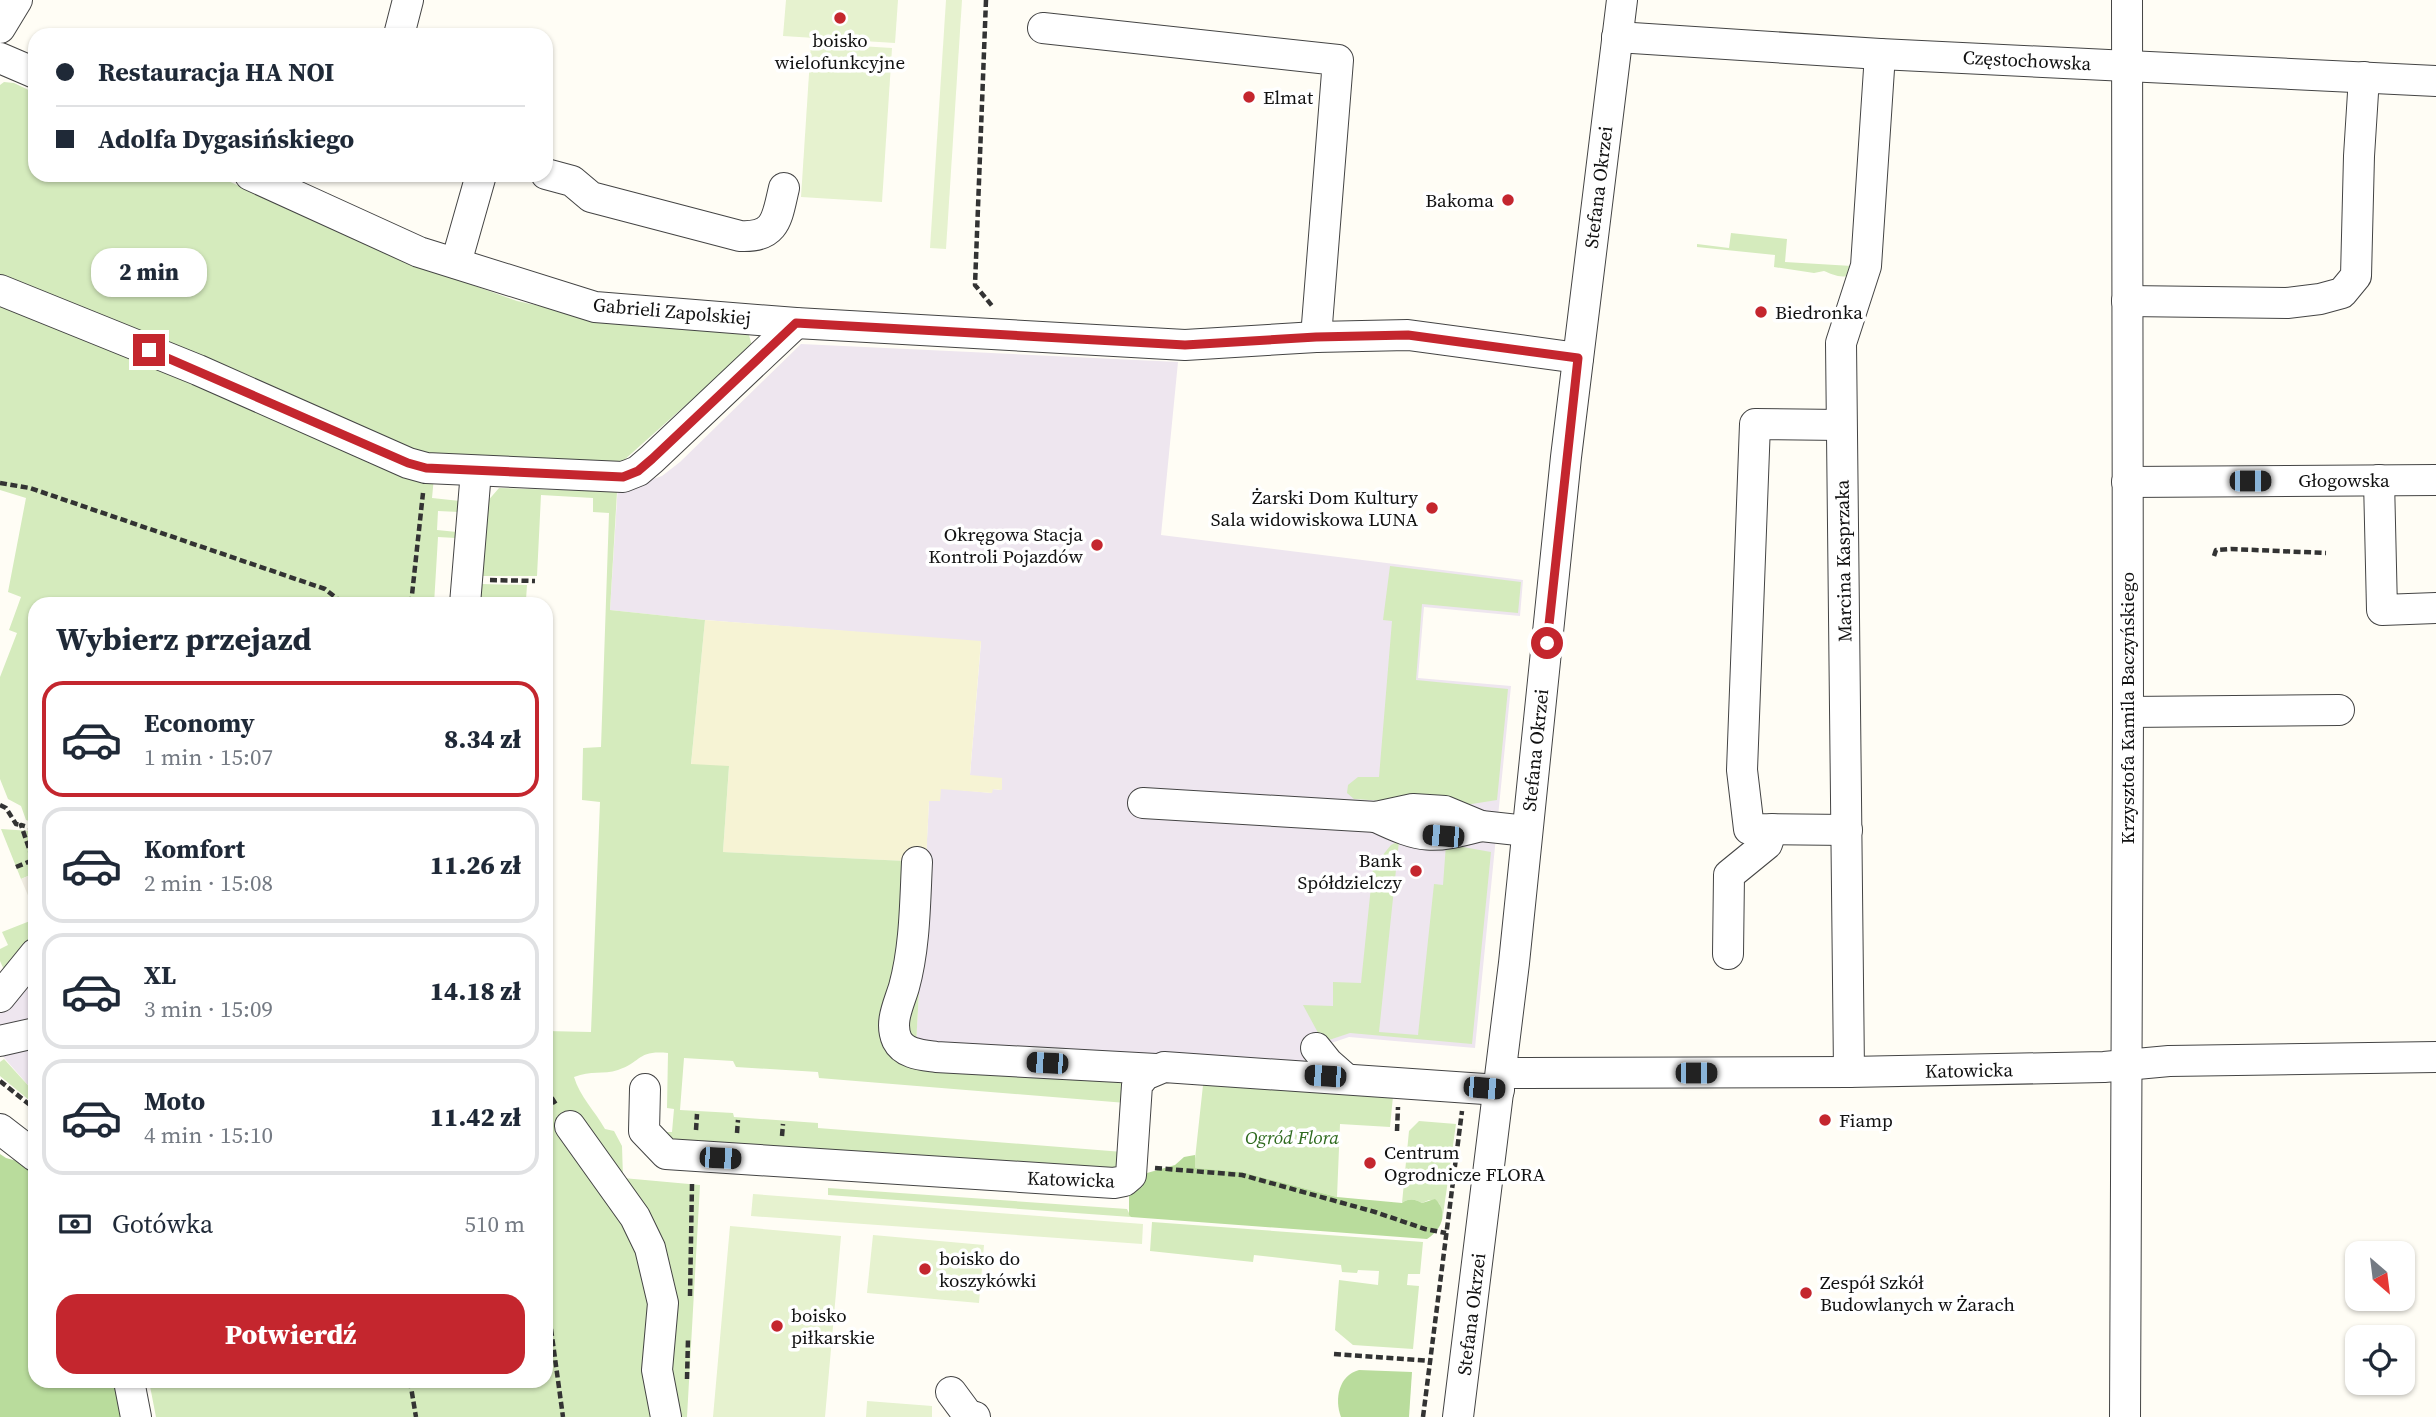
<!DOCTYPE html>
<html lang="pl">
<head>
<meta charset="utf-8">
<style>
  body { margin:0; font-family:"Source Serif 4",serif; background:#f2f2f3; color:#1f2937; height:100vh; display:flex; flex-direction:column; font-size:26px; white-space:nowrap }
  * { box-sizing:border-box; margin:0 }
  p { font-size:23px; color:#747a83 }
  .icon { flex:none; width:38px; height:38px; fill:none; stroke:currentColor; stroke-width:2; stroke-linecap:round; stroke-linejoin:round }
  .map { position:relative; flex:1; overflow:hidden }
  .sheet { position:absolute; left:28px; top:597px; width:525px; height:791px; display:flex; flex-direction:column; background:#fff; border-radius:21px; box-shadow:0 2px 5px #0004 }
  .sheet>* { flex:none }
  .hud { position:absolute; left:28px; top:28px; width:525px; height:154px; border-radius:21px; box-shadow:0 2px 5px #0004; display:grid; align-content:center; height:154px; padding:0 28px; background:#fff }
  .needle { width:46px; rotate:152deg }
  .fabs { position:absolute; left:2345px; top:1241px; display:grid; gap:14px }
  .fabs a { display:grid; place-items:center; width:70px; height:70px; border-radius:14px; background:#fff; box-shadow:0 2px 5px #0004; font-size:35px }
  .end { position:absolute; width:32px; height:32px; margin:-16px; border:9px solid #c4262e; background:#fff; box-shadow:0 0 0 4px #fff }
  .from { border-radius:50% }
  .bubble { position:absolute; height:49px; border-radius:21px; background:#fff; box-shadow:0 2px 5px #0004; font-size:23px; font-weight:800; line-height:49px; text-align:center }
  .car { position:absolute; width:21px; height:42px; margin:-21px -10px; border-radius:9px; box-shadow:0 0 5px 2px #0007; background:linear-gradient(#222 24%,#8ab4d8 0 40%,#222 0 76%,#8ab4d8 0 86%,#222 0) }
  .hud b { display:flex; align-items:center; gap:24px; height:66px; font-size:26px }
  .hud b+b { border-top:2px solid #e0e1e3 }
  .hud i { width:18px; height:18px; background:#1f2937 }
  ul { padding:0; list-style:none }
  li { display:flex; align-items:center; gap:21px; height:116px; margin:0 14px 10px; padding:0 14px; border:4px solid #e0e1e3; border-radius:21px }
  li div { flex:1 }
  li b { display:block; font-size:26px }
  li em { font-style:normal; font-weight:800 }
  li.active { border-color:#c4262e }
  li>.icon { width:63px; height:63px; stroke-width:1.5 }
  h2 { padding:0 28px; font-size:32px; line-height:84px }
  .pay { display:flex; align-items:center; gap:18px; height:77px; padding:0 28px; font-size:26px }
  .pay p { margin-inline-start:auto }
  .cta { display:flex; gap:14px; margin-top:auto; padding:14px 28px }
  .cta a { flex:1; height:80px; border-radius:21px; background:#c4262e; color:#fff; font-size:28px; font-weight:800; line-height:80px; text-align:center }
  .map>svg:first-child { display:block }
  .industrial { fill:#eee6ef }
  .farmland { fill:#f6f3d4 }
  .green { fill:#d5ebbd }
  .forest { fill:#b9dc9c }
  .pitch { fill:#e6f2cf }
  .plaza { fill:#f1ede2 }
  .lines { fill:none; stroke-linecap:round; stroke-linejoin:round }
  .minor-casing { stroke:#444; stroke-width:32 }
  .path { stroke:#333; stroke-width:4.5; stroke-dasharray:7 3.5; stroke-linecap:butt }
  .minor { stroke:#fff; stroke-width:30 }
  .route { stroke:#c4262e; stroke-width:9 }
  .poi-dot { fill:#c4262e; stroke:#fff; stroke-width:2.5 }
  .labels { text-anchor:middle; stroke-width:7; stroke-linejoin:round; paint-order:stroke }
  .poi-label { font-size:19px; fill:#111; stroke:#fff; text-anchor:start }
  .street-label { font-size:19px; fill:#111; stroke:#fff }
  .park-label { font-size:19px; font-style:italic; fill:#2f6b1f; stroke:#fff }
</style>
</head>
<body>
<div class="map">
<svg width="2436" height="1417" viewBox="0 0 2436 1417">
  <rect width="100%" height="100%" fill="#fffdf5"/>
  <g class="industrial">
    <path d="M 801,344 L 1178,362 L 1161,535 L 1523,580 L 1520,616 L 1424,607 L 1418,678 L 1511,686 L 1475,1048 L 1349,1037 L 1316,1048 L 1295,1070 L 916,1046 L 929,801 L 941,788 L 991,793 L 992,789 L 1001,790 L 970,775 L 981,642 L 705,620 L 610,610 L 618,484 L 641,483 L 662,476 L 680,462 Z"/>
    <path d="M 35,945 L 35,1093 L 0,1053 L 0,986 Z"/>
  </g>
  <path class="farmland" d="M 705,620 L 981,641 L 970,775 L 1002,778 L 1002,790 L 993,789 L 992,793 L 941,789 L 940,801 L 929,801 L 926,862 L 723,852 L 729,767 L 691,765 Z"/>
  <g class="green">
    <path d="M 4,82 L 14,83 L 35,93 L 35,175 L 215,175 L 403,260 L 517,301 L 618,323 L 749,335 L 752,346 L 614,469 L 422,456 L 0,274 L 0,85 Z"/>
    <path d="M 1731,233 L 1787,239 L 1785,262 L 1852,266 L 1849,275 C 1842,279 1831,274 1824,271 L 1814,273 L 1774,267 L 1775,255 L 1697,247 L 1697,244 L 1729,248 Z"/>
    <path d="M 0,298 L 434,477 L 432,498 L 460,501 L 459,512 L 438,511 L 437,530 L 457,532 L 456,538 L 438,537 L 434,604 L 35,604 L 35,823 L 26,820 L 21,806 L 8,799 L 0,779 L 0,677 L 17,633 L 9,630 L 21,597 L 8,592 L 26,498 L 0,490 Z"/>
    <path d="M 499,488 L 617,492 L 610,610 L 705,620 L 691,764 L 729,766 L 723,852 L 926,862 L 916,1046 L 1128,1079 L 1126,1103 L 819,1078 L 818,1072 L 736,1067 L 733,1061 L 684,1058 L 680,1110 L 733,1113 L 734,1117 L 818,1123 L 818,1128 L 1123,1152 L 1121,1169 L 663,1140 L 663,1132 L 672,1132 L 674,1109 L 667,1108 L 668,1053 C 637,1050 642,1062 618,1070 C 603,1075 591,1070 574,1077 C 580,1097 595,1111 605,1129 L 614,1131 L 622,1146 L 623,1178 L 700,1185 L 687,1417 L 156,1417 L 149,1381 L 546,1381 L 546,1031 L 591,1032 L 600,802 L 582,800 L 583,748 L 601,747 L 609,513 L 593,512 L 593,498 L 541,495 L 537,576 L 482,576 L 486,503 Z"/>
    <path d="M 1390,566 L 1521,582 L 1518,613 L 1422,604 L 1416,680 L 1508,689 L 1497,800 L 1459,806 L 1354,799 L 1347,793 L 1348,785 L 1358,777 L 1379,777 L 1392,621 L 1383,620 Z"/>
    <path d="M 481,584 L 527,585 L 526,600 L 536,600 L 536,604 L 479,604 Z"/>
    <path d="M 1,829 L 31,831 L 35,844 L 35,873 L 21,879 Z"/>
    <path d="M 1399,841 L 1379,1032 L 1418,1035 L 1434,884 L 1443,885 L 1446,844 L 1491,852 L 1472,1044 L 1350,1033 L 1323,1042 L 1303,1005 L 1333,1006 L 1333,982 L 1361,983 L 1373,867 L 1391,845 Z"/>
    <path d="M 35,919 L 35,938 L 6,974 L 0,961 L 0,949 L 8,945 L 2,932 Z"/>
    <path d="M 4,1059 L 35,1093 L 35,1105 L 0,1076 L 0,1062 Z"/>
    <path d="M 1204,1076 L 1394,1086 L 1390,1127 L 1340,1124 L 1337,1197 L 1242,1172 L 1194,1168 Z"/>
    <path d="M 1419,1121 L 1456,1124 L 1443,1215 L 1439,1203 L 1429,1200 L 1422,1203 C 1415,1199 1409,1198 1402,1203 L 1409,1131 Z"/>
    <path d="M 828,1188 L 1127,1209 L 1131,1217 L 828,1195 Z"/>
    <path d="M 1152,1222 L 1423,1242 L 1420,1274 L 1408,1274 L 1407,1285 L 1419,1286 L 1413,1349 L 1353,1345 L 1335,1330 L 1339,1280 L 1378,1285 L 1379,1271 L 1358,1270 L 1357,1273 L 1342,1272 L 1341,1265 L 1254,1255 L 1253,1262 L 1150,1251 Z"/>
  </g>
  <g class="forest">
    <path d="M 0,1154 L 6,1158 L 35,1166 L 35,1381 L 127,1381 L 133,1417 L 0,1417 Z"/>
    <path d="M 1195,1155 L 1195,1168 L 1242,1172 L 1337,1197 L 1402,1203 C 1409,1198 1415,1199 1422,1203 L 1435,1199 C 1449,1212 1442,1230 1427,1239 L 1131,1217 L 1129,1215 L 1129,1194 L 1142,1187 L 1147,1173 L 1175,1165 L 1184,1157 Z"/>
    <path d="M 1359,1370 L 1412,1372 L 1409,1417 L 1341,1417 C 1334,1399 1339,1375 1359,1370 Z"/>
  </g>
  <g class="pitch">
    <path d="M 786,0 L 898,0 L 895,43 L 783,36 Z"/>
    <path d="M 946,0 L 962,0 L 946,249 L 930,248 Z"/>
    <path d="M 811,43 L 892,48 L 882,202 L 801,197 Z"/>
    <path d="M 753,1194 L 1143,1224 L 1142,1244 L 751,1216 Z"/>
    <path d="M 730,1226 L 841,1236 L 825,1417 L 713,1417 Z"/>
    <path d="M 873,1235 L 984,1245 L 979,1303 L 867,1293 Z"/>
    <path d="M 867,1401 L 932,1406 L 932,1417 L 866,1417 Z"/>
  </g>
  <path class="plaza" d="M 35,873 L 35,898 L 30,900 L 21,879 Z"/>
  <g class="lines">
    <defs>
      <g id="minor">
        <path d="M 0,28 L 17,0"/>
        <path d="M 1043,28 L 1338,60 L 1316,337"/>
        <path d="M 399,35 L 408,0"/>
        <path d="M 1617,37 L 1880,54 L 2436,81"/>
        <path d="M 0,58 L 35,73"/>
        <path d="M 546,174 L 572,181 L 591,197 L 740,236 C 777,238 777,217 784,188"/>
        <path d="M 250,175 L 419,252 L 595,307 L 796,323 L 1185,345 L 1316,337 L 1408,335 L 1578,358"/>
        <path d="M 456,263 L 481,175"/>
        <path d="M 0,290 L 198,370 L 408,463 L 426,468 L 623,477 L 638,471 L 652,459 L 796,323"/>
        <path d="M 2127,301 L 2287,303 L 2320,299 L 2342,293 L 2356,276 L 2359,156 L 2364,77"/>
        <path d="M 1841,425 L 1755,424 L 1742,770 L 1749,829 L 1847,830"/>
        <path d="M 2379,480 L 2382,610 L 2436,608"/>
        <path d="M 2127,482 L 2436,480"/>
        <path d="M 465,604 L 476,471"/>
        <path d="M 2128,712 L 2339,710"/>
        <path d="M 1143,803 L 1376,817 L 1413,809 L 1445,811 L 1481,826 L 1527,831"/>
        <path d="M 1376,817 C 1422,839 1432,839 1481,826"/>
        <path d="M 917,862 C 915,903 915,947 904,987 C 899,1004 889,1022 897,1040 C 904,1054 922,1055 936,1057 L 1156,1069"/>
        <path d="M 1728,954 L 1729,875 L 1767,844 L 1772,829"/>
        <path d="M 0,997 L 35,954"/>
        <path d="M 0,1041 L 35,1033"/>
        <path d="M 1316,1048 L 1328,1063 L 1345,1078"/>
        <path d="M 1849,1072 L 1841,343 L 1866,266 L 1880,54"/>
        <path d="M 1501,1073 L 1849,1072 L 2104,1067 L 2169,1061 L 2436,1057"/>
        <path d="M 645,1089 L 644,1131 L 666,1154 L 1114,1183 L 1124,1181 L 1131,1175 L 1137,1085 L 1145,1075 L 1164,1067 L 1499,1090"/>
        <path d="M 570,1126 L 635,1217 L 650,1248 L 663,1303 L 657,1370 L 666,1417"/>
        <path d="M 0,1129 L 35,1156"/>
        <path d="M 129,1381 L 136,1417"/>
        <path d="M 951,1392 L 968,1415 L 975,1417"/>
        <path d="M 1458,1417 L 1514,963 L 1566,457 L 1622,0"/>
        <path d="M 2125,1417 L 2128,712 L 2127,0"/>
      </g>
    </defs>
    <use href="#minor" class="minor-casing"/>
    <g class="path">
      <path d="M 986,0 L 975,285 L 993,307"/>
      <path d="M 0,483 L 30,488 L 325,589 L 344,604"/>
      <path d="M 2214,556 L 2216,550 L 2231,549 L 2326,553"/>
      <path d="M 490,580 L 535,581"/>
      <path d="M 411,604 L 423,493"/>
      <path d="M 0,805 L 6,808 L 16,824 L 21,825"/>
      <path d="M 35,829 L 21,825 L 35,866"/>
      <path d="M 16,867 L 33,860"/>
      <path d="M 33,908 L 35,907"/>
      <path d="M 0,1081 L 35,1109"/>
      <path d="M 546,1089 L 557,1106"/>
      <path d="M 696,1130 L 697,1114"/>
      <path d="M 1397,1131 L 1398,1107"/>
      <path d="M 737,1133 L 738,1120"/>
      <path d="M 782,1136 L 783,1124"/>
      <path d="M 1155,1168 L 1242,1175 L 1375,1212 L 1425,1229 L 1446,1233"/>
      <path d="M 690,1296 L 692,1184"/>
      <path d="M 551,1329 L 563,1417"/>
      <path d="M 1334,1354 L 1430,1361"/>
      <path d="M 687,1379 L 688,1339"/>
      <path d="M 410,1381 L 416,1417"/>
      <path d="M 1423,1417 L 1462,1111"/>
    </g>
    <use href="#minor" class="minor"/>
  </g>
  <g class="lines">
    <path class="route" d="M 149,350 L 408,463 L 426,468 L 623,477 L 638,471 L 652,459 L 796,323 L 1185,345 L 1316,337 L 1408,335 L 1578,358 L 1547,643"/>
  </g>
  <g class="poi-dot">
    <circle cx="840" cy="18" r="7"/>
    <circle cx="1249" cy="97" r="7"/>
    <circle cx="1508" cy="200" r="7"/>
    <circle cx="1761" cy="312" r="7"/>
    <circle cx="1432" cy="508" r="7"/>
    <circle cx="1097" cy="545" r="7"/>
    <circle cx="1416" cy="871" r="7"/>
    <circle cx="1825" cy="1120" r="7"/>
    <circle cx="1370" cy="1163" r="7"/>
    <circle cx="925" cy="1269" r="7"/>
    <circle cx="1806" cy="1293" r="7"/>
    <circle cx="777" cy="1326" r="7"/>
  </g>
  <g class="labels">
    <g class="poi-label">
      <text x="840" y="47" text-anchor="middle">boisko<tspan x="840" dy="22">wielofunkcyjne</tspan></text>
      <text x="1263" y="104">Elmat</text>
      <text x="1494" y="207" text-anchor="end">Bakoma</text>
      <text x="1775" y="319">Biedronka</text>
      <text x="1418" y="504" text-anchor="end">Żarski Dom Kultury<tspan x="1418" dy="22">Sala widowiskowa LUNA</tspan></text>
      <text x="1083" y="541" text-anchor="end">Okręgowa Stacja<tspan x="1083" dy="22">Kontroli Pojazdów</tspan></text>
      <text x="1402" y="867" text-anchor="end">Bank<tspan x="1402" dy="22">Spółdzielczy</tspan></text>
      <text x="1839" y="1127">Fiamp</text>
      <text x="1384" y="1159">Centrum<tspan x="1384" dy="22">Ogrodnicze FLORA</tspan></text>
      <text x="939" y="1265">boisko do<tspan x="939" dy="22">koszykówki</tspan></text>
      <text x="1820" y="1289">Zespół Szkół<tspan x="1820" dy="22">Budowlanych w Żarach</tspan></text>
      <text x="791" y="1322">boisko<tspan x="791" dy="22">piłkarskie</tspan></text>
    </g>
    <g class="street-label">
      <text transform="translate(2027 60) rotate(3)" y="7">Częstochowska</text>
      <text transform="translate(1598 187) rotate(-83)" y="7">Stefana Okrzei</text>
      <text transform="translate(672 311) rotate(5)" y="7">Gabrieli Zapolskiej</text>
      <text x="2344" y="487">Głogowska</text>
      <text transform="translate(1843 561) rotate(-91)" y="7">Marcina Kasprzaka</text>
      <text transform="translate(2127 708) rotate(-90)" y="7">Krzysztofa Kamila Baczyńskiego</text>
      <text transform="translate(1535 750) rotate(-84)" y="7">Stefana Okrzei</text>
      <text transform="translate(1969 1070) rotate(-1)" y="7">Katowicka</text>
      <text transform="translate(1071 1179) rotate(2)" y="7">Katowicka</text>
      <text transform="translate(1471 1314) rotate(-83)" y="7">Stefana Okrzei</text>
    </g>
    <g class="park-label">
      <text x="1292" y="1144">Ogród Flora</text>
    </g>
  </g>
</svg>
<div class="fabs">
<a><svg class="needle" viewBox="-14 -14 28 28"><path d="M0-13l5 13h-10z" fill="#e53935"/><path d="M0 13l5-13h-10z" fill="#747a83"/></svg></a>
<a><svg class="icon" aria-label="locate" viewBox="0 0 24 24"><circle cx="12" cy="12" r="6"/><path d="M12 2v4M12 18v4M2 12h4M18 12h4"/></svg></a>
</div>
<i class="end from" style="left:1547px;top:643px"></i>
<i class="end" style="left:149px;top:350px"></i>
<div class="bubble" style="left:91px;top:248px;width:116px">2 min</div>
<i class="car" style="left:2250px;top:481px;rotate:90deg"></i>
<i class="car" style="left:1443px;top:836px;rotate:275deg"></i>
<i class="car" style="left:1047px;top:1063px;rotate:273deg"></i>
<i class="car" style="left:1696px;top:1073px;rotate:90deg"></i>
<i class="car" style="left:1325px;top:1076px;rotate:274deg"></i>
<i class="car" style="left:1484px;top:1088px;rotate:95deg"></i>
<i class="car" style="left:720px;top:1158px;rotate:93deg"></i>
<div class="hud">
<b><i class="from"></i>Restauracja HA NOI</b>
<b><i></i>Adolfa Dygasińskiego</b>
</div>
<section class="sheet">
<h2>Wybierz przejazd</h2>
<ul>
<li class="active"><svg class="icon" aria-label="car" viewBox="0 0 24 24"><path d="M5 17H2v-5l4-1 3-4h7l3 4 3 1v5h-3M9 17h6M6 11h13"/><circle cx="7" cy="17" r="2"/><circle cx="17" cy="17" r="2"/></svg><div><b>Economy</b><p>1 min · 15:07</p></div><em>8.34 zł</em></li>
<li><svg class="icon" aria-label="car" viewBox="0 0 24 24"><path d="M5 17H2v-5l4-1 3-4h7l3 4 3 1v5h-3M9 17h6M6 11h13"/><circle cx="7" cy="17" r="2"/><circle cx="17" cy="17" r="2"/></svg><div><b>Komfort</b><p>2 min · 15:08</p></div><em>11.26 zł</em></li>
<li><svg class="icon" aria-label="car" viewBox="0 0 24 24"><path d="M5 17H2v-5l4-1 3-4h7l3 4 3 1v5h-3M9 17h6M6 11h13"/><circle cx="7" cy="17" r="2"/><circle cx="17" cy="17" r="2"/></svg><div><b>XL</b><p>3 min · 15:09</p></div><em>14.18 zł</em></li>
<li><svg class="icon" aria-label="car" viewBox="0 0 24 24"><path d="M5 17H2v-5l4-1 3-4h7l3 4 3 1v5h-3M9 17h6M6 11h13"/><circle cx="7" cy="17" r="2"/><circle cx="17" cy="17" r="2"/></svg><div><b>Moto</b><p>4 min · 15:10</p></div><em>11.42 zł</em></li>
</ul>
<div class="pay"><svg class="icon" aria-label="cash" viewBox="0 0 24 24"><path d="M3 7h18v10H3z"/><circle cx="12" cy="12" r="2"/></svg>Gotówka<p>510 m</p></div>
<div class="cta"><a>Potwierdź</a></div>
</section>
</div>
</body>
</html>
